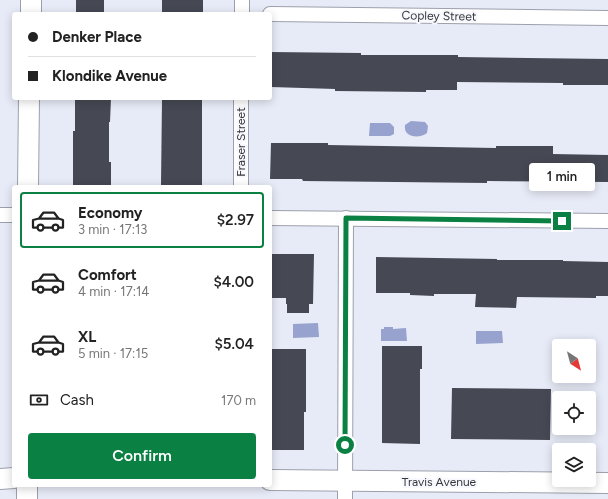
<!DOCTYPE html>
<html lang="en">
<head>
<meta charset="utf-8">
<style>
  body { margin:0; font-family:Figtree,sans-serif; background:#f6f6f6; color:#222; height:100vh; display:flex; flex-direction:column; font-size:15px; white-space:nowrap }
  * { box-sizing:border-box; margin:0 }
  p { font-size:13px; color:#767676 }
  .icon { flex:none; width:22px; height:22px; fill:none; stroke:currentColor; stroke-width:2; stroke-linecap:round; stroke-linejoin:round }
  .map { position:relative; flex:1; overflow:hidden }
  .panel { position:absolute; left:12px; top:185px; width:260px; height:302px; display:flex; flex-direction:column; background:#fff; border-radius:4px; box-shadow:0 2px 10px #0003 }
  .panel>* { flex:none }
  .hud { position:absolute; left:12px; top:12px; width:260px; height:88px; border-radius:4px; box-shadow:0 2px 10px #0003; display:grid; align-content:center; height:88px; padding:0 16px; background:#fff }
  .needle { width:26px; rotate:144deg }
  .buttons { position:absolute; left:552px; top:339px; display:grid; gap:8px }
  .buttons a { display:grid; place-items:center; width:44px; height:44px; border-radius:4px; background:#fff; box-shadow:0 2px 10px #0003; font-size:20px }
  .end { position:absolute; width:18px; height:18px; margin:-9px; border:5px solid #0b8043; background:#fff; box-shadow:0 0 0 2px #fff }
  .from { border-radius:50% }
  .bubble { position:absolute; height:28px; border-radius:4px; background:#fff; box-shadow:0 2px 10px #0003; font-size:13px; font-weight:600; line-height:28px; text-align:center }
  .hud b { display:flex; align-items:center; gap:14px; height:38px; font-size:15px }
  .hud b+b { border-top:1px solid #e0e0e0 }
  .hud i { width:10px; height:10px; background:#222 }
  ul { padding:7px 0 0; list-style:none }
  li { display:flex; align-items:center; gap:12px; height:56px; margin:0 8px 6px; padding:0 8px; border:2px solid transparent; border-radius:4px }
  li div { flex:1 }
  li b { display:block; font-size:15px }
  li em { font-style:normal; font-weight:600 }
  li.active { border-color:#0b8043 }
  li>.icon { width:36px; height:36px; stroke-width:1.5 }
  .pay { display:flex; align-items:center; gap:10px; height:44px; padding:0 16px; font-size:15px }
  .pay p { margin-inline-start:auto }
  .button { display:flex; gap:8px; margin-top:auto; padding:8px 16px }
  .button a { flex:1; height:46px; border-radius:4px; background:#0b8043; color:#fff; font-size:16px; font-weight:600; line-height:46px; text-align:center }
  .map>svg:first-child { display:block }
  .water { fill:#97a2ce }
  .building { fill:#464953 }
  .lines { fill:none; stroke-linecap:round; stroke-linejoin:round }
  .street-casing { stroke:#9da0ac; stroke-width:16 }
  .secondary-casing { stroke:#9da0ac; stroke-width:22 }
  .street { stroke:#fff; stroke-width:14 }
  .secondary { stroke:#fff; stroke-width:20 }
  .route { stroke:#0b8043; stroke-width:5 }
  .labels { text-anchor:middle; stroke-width:4; stroke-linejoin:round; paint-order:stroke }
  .street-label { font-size:12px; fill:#35363b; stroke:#f7f8fd }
</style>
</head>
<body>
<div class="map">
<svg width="608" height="499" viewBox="0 0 608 499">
  <rect width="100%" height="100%" fill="#e7ebf7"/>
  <g class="water">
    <path d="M 411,121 L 425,122 L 428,126 L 427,133 C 420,139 403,138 405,125 Z"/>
    <path d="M 370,123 L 390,123 L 394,127 L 394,134 L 390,136 L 369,136 Z"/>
    <path d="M 318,323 L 319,337 L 293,338 L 293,324 Z"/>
    <path d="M 384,327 L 393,327 L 393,329 L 406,328 L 407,341 L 381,341 L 381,329 L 384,329 Z"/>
    <path d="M 476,331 L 502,331 L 503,343 L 476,344 Z"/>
  </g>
  <g class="building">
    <rect x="76" y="0" width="28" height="14"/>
    <rect x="162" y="0" width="41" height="14"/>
    <path d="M 271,52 L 361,53 L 361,55 L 458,55 L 458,57 L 608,59 L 608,85 L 563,85 L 563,83 L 457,82 L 457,90 L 426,90 L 426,92 L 335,91 L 335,89 L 271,87 Z"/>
    <path d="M 75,98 L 111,98 L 110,122 L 109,122 L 109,162 L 111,162 L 111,187 L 73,187 L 73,131 L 75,131 Z"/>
    <path d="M 162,99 L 202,99 L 202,186 L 161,185 Z"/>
    <path d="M 271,143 L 328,143 L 328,145 L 496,148 L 496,146 L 553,146 L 553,154 L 608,155 L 608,182 L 487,181 L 487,183 L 303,181 L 302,179 L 270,179 Z"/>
    <path d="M 270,254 L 314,254 L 313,304 L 309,304 L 309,313 L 287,313 L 287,304 L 286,304 L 286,298 L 270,298 Z"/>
    <path d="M 376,257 L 497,259 L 497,260 L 563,260 L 563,261 L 608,262 L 608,296 L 596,296 L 596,298 L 517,297 L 516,308 L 475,307 L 476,294 L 434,294 L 434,296 L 410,295 L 410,293 L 376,293 Z"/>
    <path d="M 382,346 L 422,346 L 422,369 L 420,369 L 420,444 L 382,443 Z"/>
    <path d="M 270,349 L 306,349 L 306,412 L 304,412 L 304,450 L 270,450 Z"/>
    <path d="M 452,388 L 551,389 L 550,440 L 451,439 Z"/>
  </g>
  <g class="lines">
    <defs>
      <g id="street">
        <path d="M 242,14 L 242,0"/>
        <path d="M 270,14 L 608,18"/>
        <path d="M 241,187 L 241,98"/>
        <path d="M 0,215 L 14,215"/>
        <path d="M 270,218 L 608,221"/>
        <path d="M 345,499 L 346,218"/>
      </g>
      <g id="secondary">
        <path d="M 31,14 L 31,0"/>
        <path d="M 28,187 L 29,98"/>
        <path d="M 0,479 L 14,478"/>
        <path d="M 270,480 L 608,483"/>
        <path d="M 27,499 L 27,485"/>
      </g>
    </defs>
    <use href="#street" class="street-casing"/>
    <use href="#secondary" class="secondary-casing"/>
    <use href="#street" class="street"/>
    <use href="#secondary" class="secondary"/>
  </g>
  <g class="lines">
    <path class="route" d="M 345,445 L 346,218 L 562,221"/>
  </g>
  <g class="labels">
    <g class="street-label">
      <text transform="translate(439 16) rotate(1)" y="4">Copley Street</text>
      <text transform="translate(241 142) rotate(-90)" y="4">Fraser Street</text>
      <text x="439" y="486">Travis Avenue</text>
    </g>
  </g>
</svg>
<div class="buttons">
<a><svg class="needle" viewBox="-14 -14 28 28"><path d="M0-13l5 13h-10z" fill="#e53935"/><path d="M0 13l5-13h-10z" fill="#767676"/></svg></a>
<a><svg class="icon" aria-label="locate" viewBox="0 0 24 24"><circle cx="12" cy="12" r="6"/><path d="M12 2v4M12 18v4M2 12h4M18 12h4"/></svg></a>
<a><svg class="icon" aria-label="layers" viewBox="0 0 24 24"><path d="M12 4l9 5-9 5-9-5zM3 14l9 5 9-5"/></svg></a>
</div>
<i class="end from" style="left:345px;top:445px"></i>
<i class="end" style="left:562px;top:221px"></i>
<div class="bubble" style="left:529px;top:163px;width:66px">1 min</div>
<div class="hud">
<b><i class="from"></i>Denker Place</b>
<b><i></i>Klondike Avenue</b>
</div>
<section class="panel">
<ul>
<li class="active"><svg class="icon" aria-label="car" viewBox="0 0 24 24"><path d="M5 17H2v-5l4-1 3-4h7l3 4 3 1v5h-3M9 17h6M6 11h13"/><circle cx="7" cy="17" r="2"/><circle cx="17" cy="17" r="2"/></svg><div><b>Economy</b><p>3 min · 17:13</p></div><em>$2.97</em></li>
<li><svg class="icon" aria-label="car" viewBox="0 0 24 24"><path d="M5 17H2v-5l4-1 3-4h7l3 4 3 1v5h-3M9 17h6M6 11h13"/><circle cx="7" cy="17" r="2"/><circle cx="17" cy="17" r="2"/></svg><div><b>Comfort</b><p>4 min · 17:14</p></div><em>$4.00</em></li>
<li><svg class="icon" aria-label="car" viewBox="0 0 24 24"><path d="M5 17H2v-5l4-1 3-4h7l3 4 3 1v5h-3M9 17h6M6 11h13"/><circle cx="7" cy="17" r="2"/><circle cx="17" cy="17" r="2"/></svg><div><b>XL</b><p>5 min · 17:15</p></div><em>$5.04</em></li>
</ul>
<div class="pay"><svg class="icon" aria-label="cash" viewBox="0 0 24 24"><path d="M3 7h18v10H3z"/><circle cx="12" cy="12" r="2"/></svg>Cash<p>170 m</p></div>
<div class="button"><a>Confirm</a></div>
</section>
</div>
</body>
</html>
